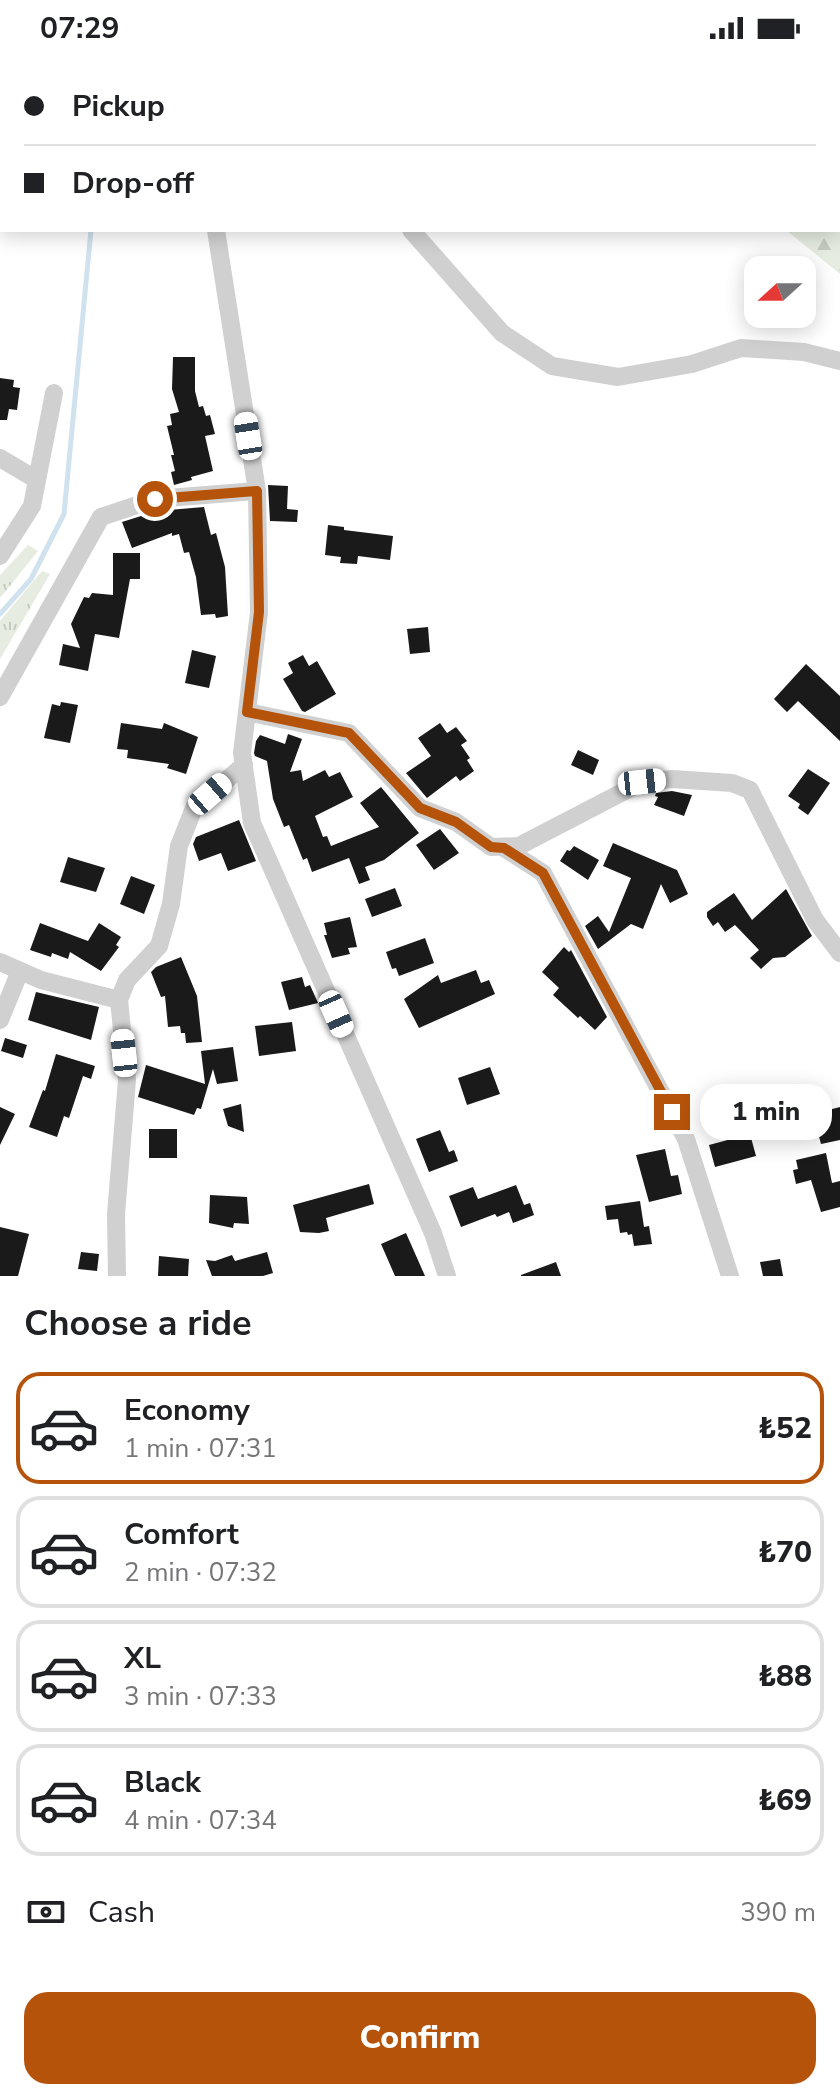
<!DOCTYPE html>
<html lang="en">
<head>
<meta charset="utf-8">
<style>
  body { margin:0; font-family:"Nunito Sans",sans-serif; background:#f6f6f6; color:#202124; height:100vh; display:flex; flex-direction:column; font-size:30px; white-space:nowrap }
  * { box-sizing:border-box; margin:0 }
  p { font-size:26px; color:#757577 }
  .icon { flex:none; width:44px; height:44px; fill:none; stroke:currentColor; stroke-width:2; stroke-linecap:round; stroke-linejoin:round }
  .map { position:relative; height:1220px; overflow:hidden }
  .details { display:flex; flex-direction:column; background:#fff; flex:1 }
  .details>* { flex:none }
  .top-card { position:absolute; left:0px; top:0px; width:840px; height:176px; box-shadow:0 4px 20px #0003; display:grid; align-content:center; height:176px; padding:0 24px; background:#fff }
  .needle { width:52px; rotate:249deg }
  .controls { position:absolute; left:744px; top:200px; display:grid; gap:16px }
  .controls a { display:grid; place-items:center; width:72px; height:72px; border-radius:16px; background:#fff; box-shadow:0 4px 20px #0003; font-size:40px }
  .end { position:absolute; width:36px; height:36px; margin:-18px; border:10px solid #b45309; background:#fff; box-shadow:0 0 0 4px #fff }
  .from { border-radius:50% }
  .bubble { position:absolute; height:56px; border-radius:24px; background:#fff; box-shadow:0 4px 20px #0003; font-size:26px; font-weight:800; line-height:56px; text-align:center }
  .car { position:absolute; width:24px; height:48px; margin:-24px -12px; border-radius:10px; box-shadow:0 0 6px 2px #0007; background:linear-gradient(#fff 24%,#345 0 40%,#fff 0 76%,#345 0 86%,#fff 0) }
  .top-card b { display:flex; align-items:center; gap:28px; height:76px; font-size:30px }
  .top-card b+b { border-top:2px solid #e0e0e0 }
  .top-card i { width:20px; height:20px; background:#202124 }
  ul { padding:0; list-style:none }
  li { display:flex; align-items:center; gap:24px; height:112px; margin:0 16px 12px; padding:0 8px; border:4px solid #e0e0e0; border-radius:24px }
  li div { flex:1 }
  li b { display:block; font-size:30px }
  li em { font-style:normal; font-weight:800 }
  li.current { border-color:#b45309 }
  li>.icon { width:72px; height:72px; stroke-width:1.5 }
  h2 { padding:0 24px; font-size:36px; line-height:96px }
  .pay { display:flex; align-items:center; gap:20px; height:88px; padding:0 24px; font-size:30px }
  .pay p { margin-inline-start:auto }
  .primary-button { display:flex; gap:16px; margin-top:auto; padding:16px 24px }
  .primary-button a { flex:1; height:92px; border-radius:24px; background:#b45309; color:#fff; font-size:32px; font-weight:800; line-height:92px; text-align:center }
  .status { display:flex; justify-content:space-between; align-items:center; height:56px; padding:0 40px; background:#fff; direction:ltr }
  .status svg { height:22px; fill:currentColor }
  .map>svg:first-child { display:block }
  .forest { fill:url(#forest-firs) }
  .park { fill:url(#park-tufts) }
  .lines { fill:none; stroke-linecap:round; stroke-linejoin:round }
  .stream { stroke:#cfe2ee; stroke-width:5 }
  .building { fill:#1a1a1a }
  .minor { stroke:#d0d0d0; stroke-width:18 }
  .route { stroke:#b45309; stroke-width:10 }
</style>
</head>
<body>
<div class="status"><b>07:29</b><svg viewBox="0 0 49 12"><path d="M0 12V9h3v3zM5 12V6h3v6zM10 12V3h3v9zM15 12V0h3v12zM26 1h20v11H26zM47 4h2v5h-2z"/></svg></div>
<div class="map">
<svg width="840" height="1220" viewBox="0 0 840 1220">
  <defs>
    <pattern id="forest-firs" width="22" height="20" patternUnits="userSpaceOnUse" patternTransform="scale(2)"><rect width="22" height="20" fill="#e6ecdf"/><path d="M5 1l3.5 6h-7zM16 11l3.5 6h-7z" fill="#c6cbc0"/></pattern>
    <pattern id="park-tufts" width="24" height="20" patternUnits="userSpaceOnUse" patternTransform="scale(2)"><rect width="24" height="20" fill="#e6ecdf"/><path d="M3 7l-1-3M5 7V3M7 7l1-3M15 17l-1-3M17 17v-4M19 17l1-3" fill="none" stroke="#c6cbc0"/></pattern>
  </defs>
  <rect width="100%" height="100%" fill="#fff"/>
  <path class="forest" d="M 840,129 L 840,218 L 786,174 L 838,174 Z"/>
  <g class="park">
    <path d="M 28,489 L 38,495 L 0,542 L 0,519 Z"/>
    <path d="M 42,515 L 50,518 L 0,603 L 0,565 Z"/>
  </g>
  <g class="lines">
    <g class="stream">
      <path d="M 181,2 L 182,0"/>
      <path d="M 0,558 L 31,523 L 64,458 L 91,174"/>
    </g>
  </g>
  <g class="building">
    <path d="M 173,301 L 195,301 L 195,335 L 199,351 L 203,350 L 206,360 L 210,359 L 215,378 L 205,380 L 213,415 L 191,421 L 192,424 L 174,429 L 171,416 L 175,415 L 171,399 L 174,399 L 167,370 L 172,369 L 170,358 L 179,356 L 172,333 Z"/>
    <path d="M 0,322 L 14,324 L 13,331 L 20,332 L 17,354 L 9,353 L 7,364 L 0,364 Z"/>
    <path d="M 268,429 L 288,430 L 287,453 L 298,454 L 297,466 L 270,465 Z"/>
    <path d="M 204,451 L 211,479 L 216,477 L 225,511 L 228,560 L 216,562 L 215,558 L 201,559 L 196,521 L 189,496 L 184,497 L 179,478 L 172,480 L 172,477 L 132,492 L 122,466 L 157,455 Z"/>
    <path d="M 328,469 L 344,471 L 344,474 L 393,480 L 390,504 L 358,500 L 357,508 L 340,507 L 341,501 L 325,499 Z"/>
    <path d="M 113,497 L 140,497 L 140,523 L 130,523 L 119,582 L 95,578 L 88,615 L 59,609 L 63,588 L 80,592 L 71,568 L 84,541 L 89,542 L 92,537 L 113,539 Z"/>
    <path d="M 428,571 L 430,596 L 410,598 L 407,573 Z"/>
    <path d="M 192,594 L 216,600 L 209,632 L 185,627 Z"/>
    <path d="M 303,599 L 309,610 L 317,605 L 336,638 L 305,656 L 302,655 L 283,623 L 293,617 L 288,607 Z"/>
    <path d="M 806,608 L 840,640 L 840,685 L 798,645 L 787,656 L 774,643 Z"/>
    <path d="M 61,646 L 78,649 L 70,687 L 44,682 L 52,648 L 60,650 Z"/>
    <path d="M 121,667 L 162,673 L 164,667 L 198,681 L 186,718 L 167,712 L 169,708 L 127,702 L 128,694 L 117,693 Z"/>
    <path d="M 440,667 L 447,677 L 456,671 L 467,685 L 461,689 L 470,702 L 467,704 L 474,715 L 460,725 L 456,720 L 427,742 L 406,717 L 431,700 L 418,682 Z"/>
    <path d="M 288,678 L 302,683 L 290,716 L 301,714 L 303,725 L 325,714 L 329,721 L 340,716 L 353,741 L 315,760 L 323,781 L 327,780 L 331,790 L 379,771 L 360,747 L 381,731 L 419,777 L 384,804 L 365,811 L 370,824 L 359,828 L 349,802 L 312,816 L 307,802 L 303,804 L 289,769 L 284,771 L 273,743 L 267,705 L 255,700 L 254,697 L 256,685 L 260,679 L 285,688 Z"/>
    <path d="M 578,694 L 599,704 L 593,719 L 571,709 Z"/>
    <path d="M 808,713 L 830,727 L 808,759 L 798,752 L 800,748 L 788,740 Z"/>
    <path d="M 672,735 L 692,739 L 684,760 L 654,749 L 658,741 L 655,740 L 656,737 Z"/>
    <path d="M 239,764 L 256,805 L 228,815 L 221,797 L 199,805 L 193,788 L 196,781 Z"/>
    <path d="M 440,773 L 459,797 L 434,814 L 416,789 Z"/>
    <path d="M 613,787 L 677,814 L 688,838 L 670,847 L 661,828 L 643,873 L 631,868 L 598,893 L 585,870 L 598,860 L 609,876 L 631,822 L 603,810 Z"/>
    <path d="M 574,790 L 599,804 L 588,824 L 560,805 L 567,794 L 570,795 Z"/>
    <path d="M 68,801 L 105,812 L 96,836 L 60,826 Z"/>
    <path d="M 131,820 L 155,829 L 144,858 L 120,848 Z"/>
    <path d="M 395,832 L 402,850 L 372,861 L 365,843 Z"/>
    <path d="M 786,833 L 812,880 L 785,901 L 773,902 L 761,913 L 750,902 L 759,894 L 735,869 L 725,876 L 718,866 L 713,870 L 707,861 L 707,856 L 734,837 L 752,864 Z"/>
    <path d="M 350,861 L 357,891 L 348,892 L 350,898 L 332,902 L 324,879 L 327,879 L 324,867 Z"/>
    <path d="M 40,867 L 88,885 L 99,867 L 121,881 L 116,889 L 119,891 L 101,915 L 70,896 L 68,903 L 52,897 L 51,901 L 30,894 Z"/>
    <path d="M 425,882 L 434,907 L 399,920 L 396,912 L 392,913 L 386,896 Z"/>
    <path d="M 564,891 L 569,896 L 571,894 L 607,961 L 595,974 L 580,960 L 578,962 L 553,939 L 559,932 L 542,916 Z"/>
    <path d="M 181,901 L 197,940 L 202,986 L 186,987 L 185,977 L 181,977 L 180,970 L 168,971 L 165,940 L 161,941 L 151,916 L 156,911 Z"/>
    <path d="M 476,914 L 481,927 L 489,924 L 495,938 L 419,972 L 404,943 L 438,919 L 441,927 Z"/>
    <path d="M 302,921 L 305,931 L 310,929 L 318,947 L 289,954 L 281,926 Z"/>
    <path d="M 36,936 L 99,951 L 91,984 L 28,964 Z"/>
    <path d="M 292,966 L 296,995 L 259,1000 L 255,970 Z"/>
    <path d="M 5,982 L 27,989 L 23,1002 L 1,995 Z"/>
    <path d="M 233,991 L 238,1025 L 217,1028 L 213,1013 L 201,1053 L 197,1052 L 194,1059 L 138,1041 L 146,1009 L 205,1028 L 201,995 Z"/>
    <path d="M 56,998 L 95,1010 L 91,1023 L 83,1020 L 69,1062 L 64,1060 L 57,1081 L 29,1071 L 43,1034 L 45,1035 Z"/>
    <path d="M 490,1011 L 500,1038 L 467,1049 L 458,1022 Z"/>
    <path d="M 241,1048 L 244,1076 L 228,1070 L 223,1053 Z"/>
    <path d="M 0,1051 L 15,1058 L 0,1089 Z"/>
    <path d="M 840,1051 L 840,1084 L 821,1088 L 813,1058 Z"/>
    <rect x="149" y="1073" width="28" height="29"/>
    <path d="M 440,1074 L 449,1096 L 454,1094 L 458,1105 L 429,1116 L 416,1083 Z"/>
    <path d="M 750,1078 L 756,1100 L 715,1111 L 709,1089 Z"/>
    <path d="M 665,1093 L 671,1120 L 678,1119 L 682,1138 L 649,1146 L 636,1099 Z"/>
    <path d="M 826,1097 L 832,1127 L 840,1125 L 840,1151 L 821,1156 L 811,1124 L 796,1128 L 793,1114 L 798,1113 L 796,1104 Z"/>
    <path d="M 369,1128 L 374,1148 L 326,1162 L 329,1175 L 319,1177 L 300,1176 L 293,1149 Z"/>
    <path d="M 516,1129 L 524,1149 L 530,1147 L 534,1159 L 513,1167 L 509,1156 L 497,1161 L 495,1158 L 461,1171 L 449,1140 L 473,1131 L 478,1143 Z"/>
    <path d="M 210,1139 L 247,1141 L 249,1168 L 234,1167 L 233,1172 L 209,1167 Z"/>
    <path d="M 640,1145 L 644,1171 L 649,1170 L 652,1188 L 634,1190 L 632,1178 L 628,1179 L 627,1176 L 620,1177 L 618,1163 L 607,1164 L 605,1150 Z"/>
    <path d="M 0,1171 L 29,1178 L 18,1220 L 0,1220 Z"/>
    <path d="M 406,1177 L 425,1220 L 395,1220 L 381,1188 Z"/>
    <path d="M 81,1196 L 99,1198 L 97,1215 L 78,1213 Z"/>
    <path d="M 267,1196 L 273,1217 L 263,1220 L 212,1220 L 206,1204 L 215,1205 L 232,1199 L 235,1205 Z"/>
    <path d="M 159,1200 L 189,1203 L 188,1220 L 158,1220 Z"/>
    <path d="M 780,1203 L 783,1220 L 763,1220 L 760,1206 Z"/>
    <path d="M 556,1206 L 561,1220 L 521,1220 L 521,1219 Z"/>
  </g>
  <g class="lines">
    <g class="minor">
      <path d="M 294,0 L 295,2"/>
      <path d="M 239,2 L 241,0"/>
      <path d="M 216,174 L 257,435 L 259,556 L 242,697 L 252,767 L 433,1177 L 447,1220"/>
      <path d="M 411,174 L 502,277 L 552,310 L 618,321 L 692,308 L 741,292 L 804,296 L 840,305"/>
      <path d="M 0,402 L 37,424"/>
      <path d="M 0,500 L 32,450 L 54,337"/>
      <path d="M 0,641 L 101,461 L 155,443 L 257,435"/>
      <path d="M 247,656 L 349,677 L 420,752 L 456,766 L 491,791 L 519,790 L 642,726 L 672,723 L 732,727 L 750,734 L 815,864 L 840,897"/>
      <path d="M 504,792 L 543,817 L 686,1083 L 730,1220"/>
      <path d="M 0,906 L 41,924 L 119,944"/>
      <path d="M 0,964 L 20,915"/>
      <path d="M 117,1220 L 116,1158 L 127,1024 L 119,944 L 127,924 L 159,890 L 171,848 L 179,790 L 194,752 L 244,709"/>
    </g>
  </g>
  <g class="lines">
    <path class="route" d="M 155,443 L 257,435 L 259,556 L 247,656 L 349,677 L 420,752 L 456,766 L 491,791 L 504,792 L 543,817 L 672,1056"/>
  </g>
</svg>
<div class="controls">
<a><svg class="needle" viewBox="-14 -14 28 28"><path d="M0-13l5 13h-10z" fill="#e53935"/><path d="M0 13l5-13h-10z" fill="#757577"/></svg></a>
</div>
<i class="end from" style="left:155px;top:443px"></i>
<i class="end" style="left:672px;top:1056px"></i>
<div class="bubble" style="left:700px;top:1028px;width:132px">1 min</div>
<i class="car" style="left:248px;top:380px;rotate:351deg"></i>
<i class="car" style="left:642px;top:726px;rotate:84deg"></i>
<i class="car" style="left:210px;top:738px;rotate:49deg"></i>
<i class="car" style="left:336px;top:958px;rotate:156deg"></i>
<i class="car" style="left:124px;top:997px;rotate:354deg"></i>
<div class="top-card">
<b><i class="from"></i>Pickup</b>
<b><i></i>Drop-off</b>
</div>
</div>
<section class="details">
<h2>Choose a ride</h2>
<ul>
<li class="current"><svg class="icon" aria-label="car" viewBox="0 0 24 24"><path d="M5 17H2v-5l4-1 3-4h7l3 4 3 1v5h-3M9 17h6M6 11h13"/><circle cx="7" cy="17" r="2"/><circle cx="17" cy="17" r="2"/></svg><div><b>Economy</b><p>1 min · 07:31</p></div><em>₺52</em></li>
<li><svg class="icon" aria-label="car" viewBox="0 0 24 24"><path d="M5 17H2v-5l4-1 3-4h7l3 4 3 1v5h-3M9 17h6M6 11h13"/><circle cx="7" cy="17" r="2"/><circle cx="17" cy="17" r="2"/></svg><div><b>Comfort</b><p>2 min · 07:32</p></div><em>₺70</em></li>
<li><svg class="icon" aria-label="car" viewBox="0 0 24 24"><path d="M5 17H2v-5l4-1 3-4h7l3 4 3 1v5h-3M9 17h6M6 11h13"/><circle cx="7" cy="17" r="2"/><circle cx="17" cy="17" r="2"/></svg><div><b>XL</b><p>3 min · 07:33</p></div><em>₺88</em></li>
<li><svg class="icon" aria-label="car" viewBox="0 0 24 24"><path d="M5 17H2v-5l4-1 3-4h7l3 4 3 1v5h-3M9 17h6M6 11h13"/><circle cx="7" cy="17" r="2"/><circle cx="17" cy="17" r="2"/></svg><div><b>Black</b><p>4 min · 07:34</p></div><em>₺69</em></li>
</ul>
<div class="pay"><svg class="icon" aria-label="cash" viewBox="0 0 24 24"><path d="M3 7h18v10H3z"/><circle cx="12" cy="12" r="2"/></svg>Cash<p>390 m</p></div>
<div class="primary-button"><a>Confirm</a></div>
</section>
</body>
</html>
